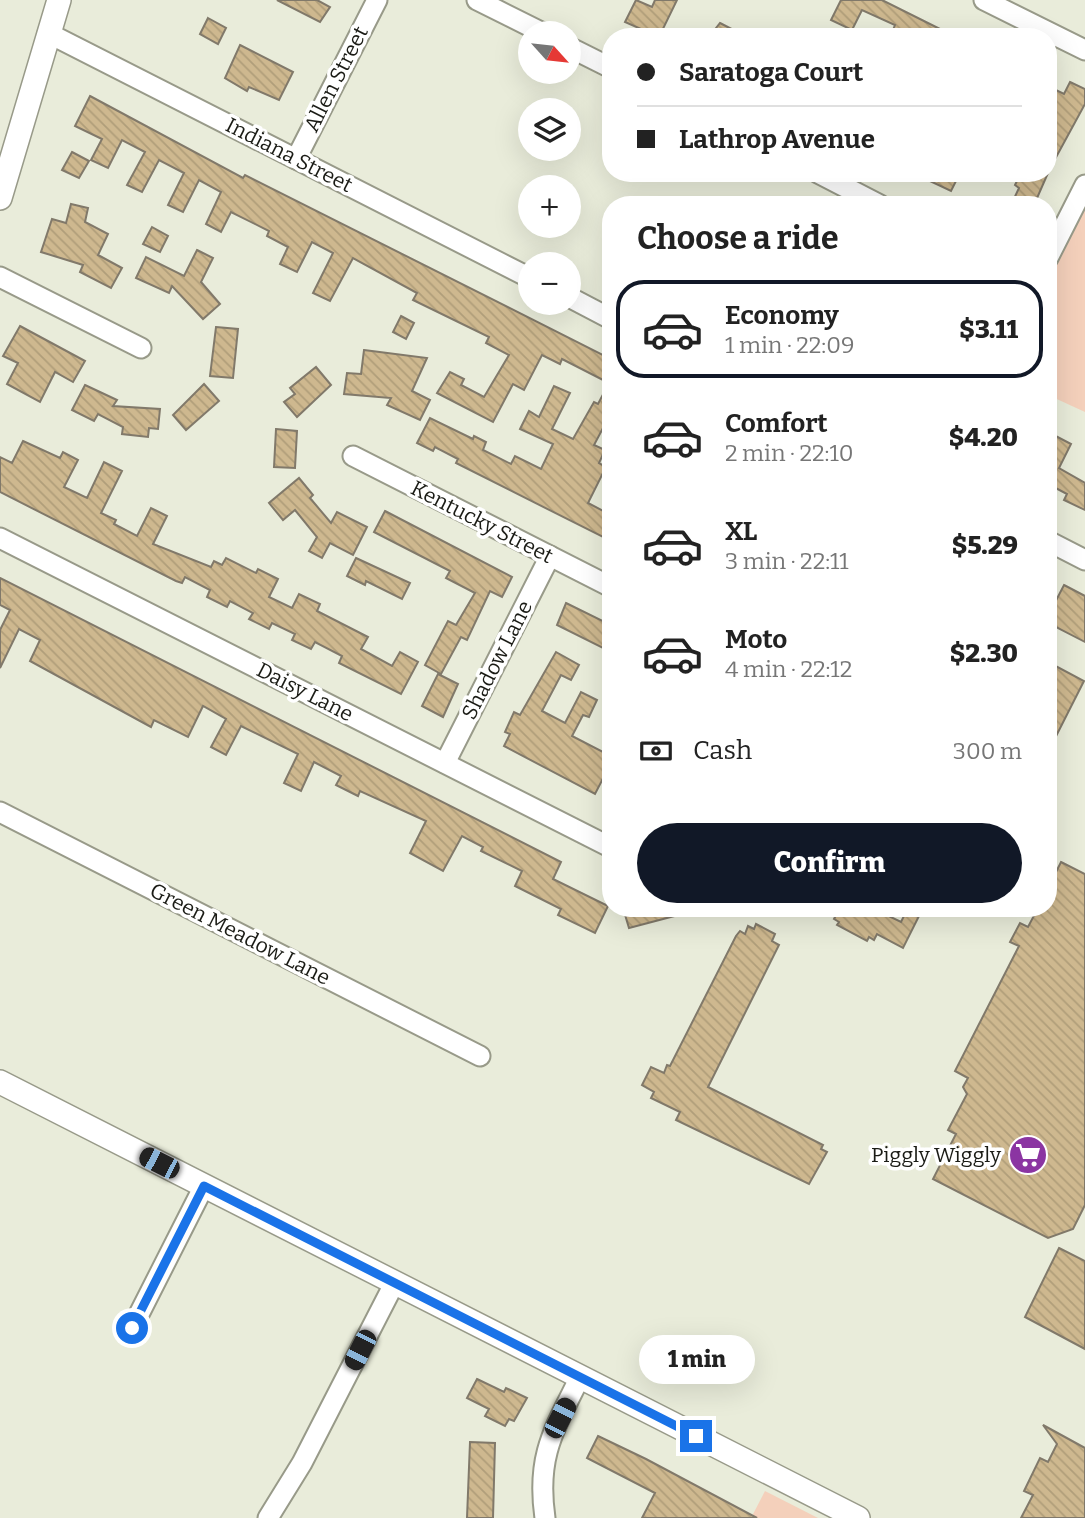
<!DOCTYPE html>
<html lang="en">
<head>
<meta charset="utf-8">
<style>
  body { margin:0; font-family:Bitter,serif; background:#f6f6f6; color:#222; height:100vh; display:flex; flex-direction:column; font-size:26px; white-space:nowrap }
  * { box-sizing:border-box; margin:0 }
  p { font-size:23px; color:#767676 }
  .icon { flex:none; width:38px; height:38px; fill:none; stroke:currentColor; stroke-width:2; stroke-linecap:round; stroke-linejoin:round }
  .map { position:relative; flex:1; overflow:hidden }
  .side { position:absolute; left:602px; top:196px; width:455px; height:721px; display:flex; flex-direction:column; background:#fff; border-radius:28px; box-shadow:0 7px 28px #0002 }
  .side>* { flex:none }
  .banner { position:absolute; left:602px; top:28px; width:455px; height:154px; border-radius:28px; box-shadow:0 7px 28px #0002; display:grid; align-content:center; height:154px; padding:0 35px; background:#fff }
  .needle { width:46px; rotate:117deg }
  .fabs { position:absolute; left:518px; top:21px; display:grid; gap:14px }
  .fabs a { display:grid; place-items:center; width:63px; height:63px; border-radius:50%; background:#fff; box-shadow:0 7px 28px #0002; font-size:35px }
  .end { position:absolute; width:32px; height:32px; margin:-16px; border:9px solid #1a73e8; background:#fff; box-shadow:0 0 0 4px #fff }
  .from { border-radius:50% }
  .bubble { position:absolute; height:49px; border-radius:24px; background:#fff; box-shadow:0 7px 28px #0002; font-size:23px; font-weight:800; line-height:49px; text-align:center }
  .car { position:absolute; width:21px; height:42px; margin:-21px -10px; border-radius:9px; box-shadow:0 0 5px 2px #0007; background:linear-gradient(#222 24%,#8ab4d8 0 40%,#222 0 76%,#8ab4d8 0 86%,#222 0) }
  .banner b { display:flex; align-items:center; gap:24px; height:66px; font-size:26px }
  .banner b+b { border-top:2px solid #e0e0e0 }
  .banner i { width:18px; height:18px; background:#222 }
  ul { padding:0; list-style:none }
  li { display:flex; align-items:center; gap:21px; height:98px; margin:0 14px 10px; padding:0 21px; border:4px solid transparent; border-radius:28px }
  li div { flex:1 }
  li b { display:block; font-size:26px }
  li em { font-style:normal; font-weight:800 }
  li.active { border-color:#111827 }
  li>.icon { width:63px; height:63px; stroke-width:1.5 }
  h2 { padding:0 35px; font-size:32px; line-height:84px }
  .pay { display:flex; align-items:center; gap:18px; height:77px; padding:0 35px; font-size:26px }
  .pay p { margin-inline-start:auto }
  .primary-button { display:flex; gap:14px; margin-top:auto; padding:14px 35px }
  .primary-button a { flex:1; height:80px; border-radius:42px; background:#111827; color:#fff; font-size:28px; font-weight:800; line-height:80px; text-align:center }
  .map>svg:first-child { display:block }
  .green { fill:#f4d0bb }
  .building { fill:url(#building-back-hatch); stroke:#81796a; stroke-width:2 }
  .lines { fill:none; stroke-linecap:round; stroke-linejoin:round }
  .minor-casing { stroke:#989a89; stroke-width:23 }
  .tertiary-casing { stroke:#989a89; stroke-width:26 }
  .minor { stroke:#fff; stroke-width:19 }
  .tertiary { stroke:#fff; stroke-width:23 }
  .route { stroke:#1a73e8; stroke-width:9 }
  .labels { text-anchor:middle; stroke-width:7; stroke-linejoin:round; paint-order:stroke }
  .street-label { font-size:21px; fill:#1a1b15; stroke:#fff }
  .poi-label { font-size:21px; fill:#1a1b15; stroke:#fff; text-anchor:end }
</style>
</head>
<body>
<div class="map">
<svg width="1085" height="1518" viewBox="0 0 1085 1518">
  <defs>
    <pattern id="building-back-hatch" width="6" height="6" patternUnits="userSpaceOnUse" patternTransform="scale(1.75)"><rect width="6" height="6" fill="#ceb88f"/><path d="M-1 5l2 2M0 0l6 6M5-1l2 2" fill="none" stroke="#b09e7a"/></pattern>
  </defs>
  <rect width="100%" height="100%" fill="#e9ecda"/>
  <g class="green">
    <path d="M 1085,185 L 1085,412 L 1048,395 L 1048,258 Z"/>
    <path d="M 765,1491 L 818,1518 L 751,1518 Z"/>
  </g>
  <g class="building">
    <path d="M 277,0 L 317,0 L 330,7 L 320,22 Z"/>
    <path d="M 636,0 L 652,7 L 655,0 L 677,0 L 659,37 L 625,22 Z"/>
    <path d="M 841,0 L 882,0 L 956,37 L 906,37 L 893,30 L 895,25 L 862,10 L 852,30 L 831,20 Z"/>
    <path d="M 208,18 L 226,28 L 218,44 L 200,34 Z"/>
    <path d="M 720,23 L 747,37 L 709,37 Z"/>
    <path d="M 240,45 L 293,72 L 279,100 L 249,87 L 247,91 L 225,78 Z"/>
    <path d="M 1070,82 L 1085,89 L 1085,104 L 1048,172 L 1048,95 L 1052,88 L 1064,94 Z"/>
    <path d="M 90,96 L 243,178 L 245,175 L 611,359 L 611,413 L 594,445 L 605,450 L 599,463 L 606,467 L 588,503 L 611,515 L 611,541 L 456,463 L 458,459 L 435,447 L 433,451 L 417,443 L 430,418 L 473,439 L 474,436 L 486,442 L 483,450 L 511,464 L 515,456 L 541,469 L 553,444 L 520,429 L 529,411 L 539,417 L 554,386 L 570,393 L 552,429 L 573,439 L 594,402 L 598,404 L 609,383 L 562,359 L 560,364 L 542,355 L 524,390 L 513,384 L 493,422 L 437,393 L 450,372 L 464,379 L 461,385 L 484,397 L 509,355 L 486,343 L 489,337 L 413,300 L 417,293 L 353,258 L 330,301 L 313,293 L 333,253 L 312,242 L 297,272 L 280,264 L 288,247 L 267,236 L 269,231 L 231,212 L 221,232 L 206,224 L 221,192 L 199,180 L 183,212 L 168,205 L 184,173 L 159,160 L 142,192 L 127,185 L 145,152 L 122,140 L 108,168 L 91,160 L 102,139 L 75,126 Z"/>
    <path d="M 72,152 L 89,161 L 79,178 L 62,170 Z"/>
    <path d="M 913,173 L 960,173 L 951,191 Z"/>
    <path d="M 1021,173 L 1048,173 L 1034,205 L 1011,205 L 1019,188 L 1015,185 Z"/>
    <path d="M 71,204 L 88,208 L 85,222 L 108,234 L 98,255 L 122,268 L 111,288 L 80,272 L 83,265 L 41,252 L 52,219 L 66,223 Z"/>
    <path d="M 152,227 L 168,236 L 160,252 L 143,244 Z"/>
    <path d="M 197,250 L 213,258 L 201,282 L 220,304 L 203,319 L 172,286 L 169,293 L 136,278 L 146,257 L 184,276 Z"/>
    <path d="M 401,316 L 414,323 L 406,339 L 393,332 Z"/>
    <path d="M 20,326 L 85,361 L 73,382 L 55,372 L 40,402 L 7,384 L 18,363 L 3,356 Z"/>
    <path d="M 216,327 L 238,329 L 233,378 L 210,376 Z"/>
    <path d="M 364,350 L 427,358 L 412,391 L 430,400 L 420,420 L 387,405 L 391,398 L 344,394 L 347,373 L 361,374 Z"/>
    <path d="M 316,367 L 331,385 L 297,417 L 284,402 L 295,394 L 290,388 Z"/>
    <path d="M 204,384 L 219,401 L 186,430 L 173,415 Z"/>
    <path d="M 85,385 L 117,400 L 113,406 L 160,409 L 158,429 L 149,428 L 148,437 L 122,434 L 123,427 L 98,414 L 94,421 L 72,410 Z"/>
    <path d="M 276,429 L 297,431 L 295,468 L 274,467 Z"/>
    <path d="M 1048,432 L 1071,444 L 1059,468 L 1085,483 L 1085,510 L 1064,500 L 1067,494 L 1050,485 L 1048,490 Z"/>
    <path d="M 23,441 L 60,458 L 63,452 L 78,460 L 64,487 L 87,498 L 104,462 L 122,471 L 101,513 L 116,520 L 114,524 L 137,536 L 151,508 L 167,516 L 153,544 L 211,567 L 214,561 L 222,565 L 226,558 L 256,573 L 258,569 L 278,579 L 269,597 L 292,608 L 299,594 L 320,604 L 317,611 L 368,637 L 361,649 L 392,666 L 400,652 L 418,662 L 401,694 L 339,663 L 342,656 L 315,642 L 311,649 L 292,640 L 295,634 L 272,623 L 269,629 L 249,619 L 253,613 L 230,601 L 227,607 L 207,597 L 210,590 L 185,577 L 182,583 L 176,581 L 0,492 L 0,457 L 12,463 Z"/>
    <path d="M 299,478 L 313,495 L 310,498 L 331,523 L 337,512 L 367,527 L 353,555 L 330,543 L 322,558 L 309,551 L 317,537 L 295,510 L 283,520 L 269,503 Z"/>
    <path d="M 385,511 L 512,577 L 502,597 L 490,591 L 467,640 L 461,637 L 441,674 L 425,665 L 448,621 L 456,625 L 475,593 L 446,578 L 450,571 L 374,532 Z"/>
    <path d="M 356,558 L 410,583 L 402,599 L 366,581 L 365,585 L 347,576 Z"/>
    <path d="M 0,578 L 561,862 L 553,879 L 608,906 L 595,933 L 558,915 L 561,909 L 515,886 L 522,871 L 481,851 L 483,847 L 462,836 L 443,871 L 410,853 L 426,821 L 360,791 L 358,796 L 336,785 L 341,776 L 314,762 L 301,791 L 284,783 L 298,754 L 241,726 L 226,755 L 211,747 L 226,719 L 203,706 L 188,737 L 154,720 L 151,727 L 30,661 L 40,640 L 19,629 L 0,668 L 0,630 L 10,610 L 0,605 Z"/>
    <path d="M 1064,585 L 1085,596 L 1085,642 L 1048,623 L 1048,616 Z"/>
    <path d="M 566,603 L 611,625 L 611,652 L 557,625 Z"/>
    <path d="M 556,652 L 579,665 L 571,680 L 561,675 L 542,711 L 565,723 L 581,692 L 597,700 L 589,717 L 583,715 L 572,736 L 611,756 L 611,763 L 595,794 L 504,746 L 510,734 L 505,732 L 514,712 L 520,715 Z"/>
    <path d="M 1048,662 L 1084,681 L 1048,752 Z"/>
    <path d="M 438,674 L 458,684 L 443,717 L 422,706 Z"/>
    <path d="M 1061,862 L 1085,874 L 1085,1205 L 1073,1229 L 1048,1238 L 933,1179 L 956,1134 L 948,1130 L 967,1094 L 963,1087 L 968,1078 L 955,1071 L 1019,946 L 1010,942 L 1020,923 L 1028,927 L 1038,908 L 1048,908 L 1048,888 Z"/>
    <path d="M 623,908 L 685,908 L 686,913 L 629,928 Z"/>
    <path d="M 840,908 L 872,908 L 901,922 L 908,908 L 923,908 L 903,948 L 877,934 L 874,940 L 869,937 L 867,941 L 837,925 L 839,922 L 834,919 Z"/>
    <path d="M 756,924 L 775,934 L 772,941 L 779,945 L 708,1087 L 823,1145 L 821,1149 L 827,1152 L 809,1184 L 676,1120 L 680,1112 L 651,1098 L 654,1092 L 642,1085 L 651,1067 L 664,1073 L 667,1065 L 670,1066 L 736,936 L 740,931 L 745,934 L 748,926 L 754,929 Z"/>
    <path d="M 1059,1248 L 1085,1261 L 1085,1349 L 1025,1317 Z"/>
    <path d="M 477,1379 L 504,1392 L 506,1388 L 527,1398 L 514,1421 L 509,1419 L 505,1426 L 485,1416 L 489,1409 L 467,1398 Z"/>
    <path d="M 1043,1425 L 1085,1448 L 1085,1518 L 1021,1518 L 1033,1495 L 1024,1491 L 1040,1458 L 1048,1462 L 1057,1444 Z"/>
    <path d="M 598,1436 L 646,1459 L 757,1518 L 642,1518 L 655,1493 L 587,1458 Z"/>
    <path d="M 470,1442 L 495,1443 L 493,1518 L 467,1518 Z"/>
  </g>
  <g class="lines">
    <defs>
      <g id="minor">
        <path d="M 477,0 L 543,33"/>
        <path d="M 984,0 L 1085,50"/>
        <path d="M 48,33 L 530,278"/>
        <path d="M 569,47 L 611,68"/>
        <path d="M 296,159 L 377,0"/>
        <path d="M 818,173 L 880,205"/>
        <path d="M 1048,258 L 1085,185"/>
        <path d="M 0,277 L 141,348"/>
        <path d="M 569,297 L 611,319"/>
        <path d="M 353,456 L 611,587"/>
        <path d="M 0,538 L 610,847"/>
        <path d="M 1048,541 L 1085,560"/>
        <path d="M 445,763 L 550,556"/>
        <path d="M 0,812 L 480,1056"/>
        <path d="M 132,1328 L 204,1186"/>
        <path d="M 268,1518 L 302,1463 L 395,1282"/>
        <path d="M 545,1518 C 536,1456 554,1430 580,1377"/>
      </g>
      <g id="tertiary">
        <path d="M 0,198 L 59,0"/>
        <path d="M 0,1082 L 858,1518"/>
      </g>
    </defs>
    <use href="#minor" class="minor-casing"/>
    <use href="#tertiary" class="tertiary-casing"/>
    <use href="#minor" class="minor"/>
    <use href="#tertiary" class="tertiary"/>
  </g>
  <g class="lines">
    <path class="route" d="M 132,1328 L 204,1186 L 696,1436"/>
  </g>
  <defs>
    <symbol id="supermarket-disc" viewBox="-11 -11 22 22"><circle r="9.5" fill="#8b35a2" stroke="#fff"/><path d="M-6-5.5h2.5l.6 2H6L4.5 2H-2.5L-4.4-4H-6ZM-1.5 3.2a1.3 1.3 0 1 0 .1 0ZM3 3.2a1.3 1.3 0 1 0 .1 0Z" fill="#fff"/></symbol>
  </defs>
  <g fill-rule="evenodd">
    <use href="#supermarket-disc" x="1006" y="1133" width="44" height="44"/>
  </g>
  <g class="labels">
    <g class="street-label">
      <text transform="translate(336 79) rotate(-63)" y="7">Allen Street</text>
      <text transform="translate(289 155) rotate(27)" y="7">Indiana Street</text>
      <text transform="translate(482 522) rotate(27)" y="7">Kentucky Street</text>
      <text transform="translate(497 660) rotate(-63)" y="7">Shadow Lane</text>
      <text transform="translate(305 692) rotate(27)" y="7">Daisy Lane</text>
      <text transform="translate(240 934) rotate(27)" y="7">Green Meadow Lane</text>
    </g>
    <g class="poi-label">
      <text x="1001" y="1162">Piggly Wiggly</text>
    </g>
  </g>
</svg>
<div class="fabs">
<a><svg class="needle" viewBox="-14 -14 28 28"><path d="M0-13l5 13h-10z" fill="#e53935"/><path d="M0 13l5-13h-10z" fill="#767676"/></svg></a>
<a><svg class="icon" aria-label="layers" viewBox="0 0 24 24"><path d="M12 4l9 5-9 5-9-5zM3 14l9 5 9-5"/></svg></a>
<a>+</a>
<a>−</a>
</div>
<i class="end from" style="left:132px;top:1328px"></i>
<i class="end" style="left:696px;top:1436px"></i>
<div class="bubble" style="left:639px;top:1335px;width:116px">1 min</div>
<i class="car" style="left:159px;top:1163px;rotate:297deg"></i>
<i class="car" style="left:360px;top:1350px;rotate:207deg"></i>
<i class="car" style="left:560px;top:1418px;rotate:27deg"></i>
<div class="banner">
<b><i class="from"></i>Saratoga Court</b>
<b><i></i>Lathrop Avenue</b>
</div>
<section class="side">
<h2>Choose a ride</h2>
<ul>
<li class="active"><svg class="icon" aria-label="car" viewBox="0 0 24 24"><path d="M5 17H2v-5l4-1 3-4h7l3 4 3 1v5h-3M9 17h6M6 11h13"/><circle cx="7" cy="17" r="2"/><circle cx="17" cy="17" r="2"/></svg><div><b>Economy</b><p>1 min · 22:09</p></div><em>$3.11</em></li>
<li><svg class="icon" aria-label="car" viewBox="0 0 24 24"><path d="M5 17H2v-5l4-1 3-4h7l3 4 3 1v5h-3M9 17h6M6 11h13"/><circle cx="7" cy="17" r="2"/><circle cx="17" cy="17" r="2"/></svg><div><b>Comfort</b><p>2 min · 22:10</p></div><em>$4.20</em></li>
<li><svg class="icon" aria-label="car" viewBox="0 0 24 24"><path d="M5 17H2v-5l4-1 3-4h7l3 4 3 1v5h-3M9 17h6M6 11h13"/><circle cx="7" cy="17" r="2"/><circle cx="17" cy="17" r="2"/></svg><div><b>XL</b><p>3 min · 22:11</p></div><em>$5.29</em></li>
<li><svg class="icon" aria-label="car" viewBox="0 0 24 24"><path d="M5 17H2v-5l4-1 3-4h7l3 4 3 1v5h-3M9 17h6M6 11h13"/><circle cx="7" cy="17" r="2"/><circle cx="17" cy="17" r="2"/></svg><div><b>Moto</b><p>4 min · 22:12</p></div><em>$2.30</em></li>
</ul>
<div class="pay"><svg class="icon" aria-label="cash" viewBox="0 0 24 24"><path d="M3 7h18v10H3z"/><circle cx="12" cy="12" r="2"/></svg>Cash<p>300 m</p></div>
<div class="primary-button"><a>Confirm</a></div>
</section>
</div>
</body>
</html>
